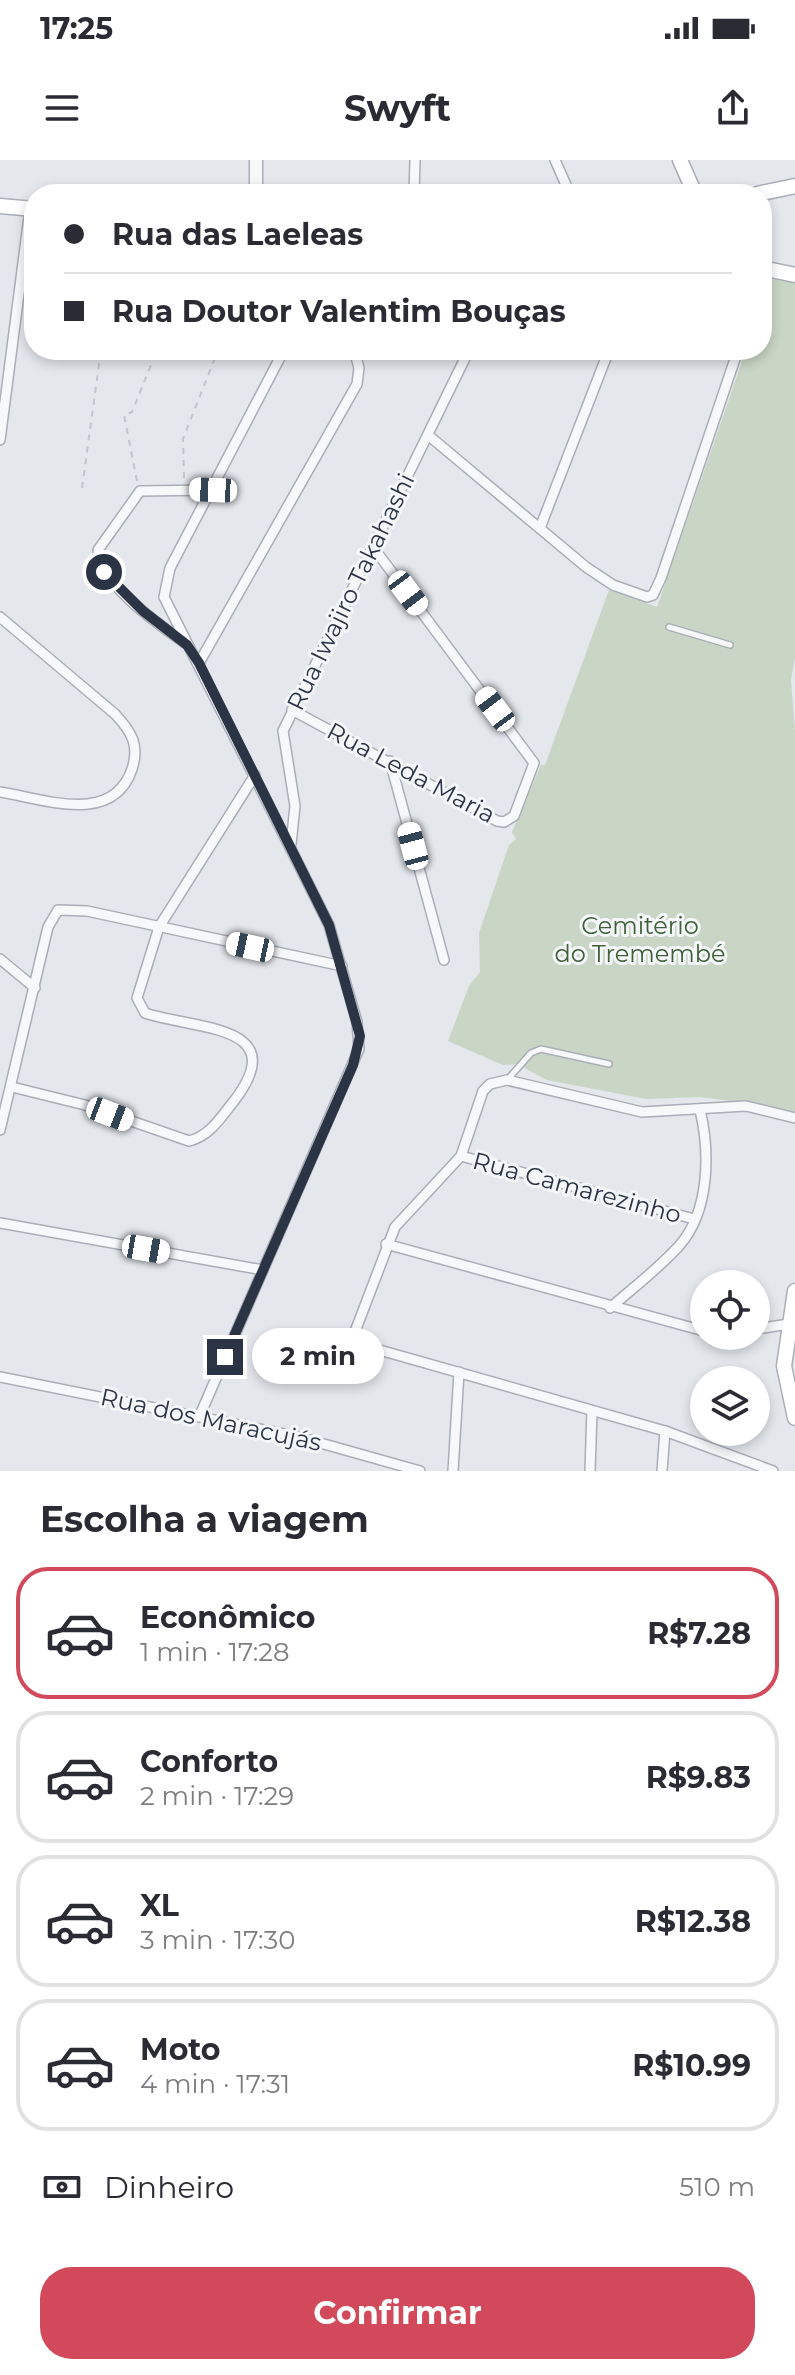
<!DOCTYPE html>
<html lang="pt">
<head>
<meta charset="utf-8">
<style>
  body { margin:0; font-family:Montserrat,sans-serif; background:#f7f7f7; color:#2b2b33; height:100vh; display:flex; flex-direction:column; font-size:30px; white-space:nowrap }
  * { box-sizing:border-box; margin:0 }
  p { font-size:26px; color:#7c7c81 }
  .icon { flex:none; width:44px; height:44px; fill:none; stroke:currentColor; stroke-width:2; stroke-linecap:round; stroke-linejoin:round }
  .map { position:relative; height:1311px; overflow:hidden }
  .panel { display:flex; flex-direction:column; background:#fff; flex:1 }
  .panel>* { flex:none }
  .hud { position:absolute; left:24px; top:24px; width:748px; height:176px; border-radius:32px; box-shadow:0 4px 12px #0003; display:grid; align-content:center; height:176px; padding:0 40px; background:#fff }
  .controls { position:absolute; left:690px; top:1110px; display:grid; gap:16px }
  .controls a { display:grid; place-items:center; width:80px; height:80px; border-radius:50%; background:#fff; box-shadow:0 4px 12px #0003; font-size:40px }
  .end { position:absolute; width:36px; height:36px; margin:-18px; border:10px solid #2b3445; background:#fff; box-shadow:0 0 0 4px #fff }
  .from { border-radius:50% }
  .bubble { position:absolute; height:56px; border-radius:28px; background:#fff; box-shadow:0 4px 12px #0003; font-size:26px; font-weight:700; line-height:56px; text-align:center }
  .car { position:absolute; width:24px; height:48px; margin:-24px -12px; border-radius:10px; box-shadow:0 0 6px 2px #0007; background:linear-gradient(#fff 24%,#345 0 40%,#fff 0 76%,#345 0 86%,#fff 0) }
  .hud b { display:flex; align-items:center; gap:28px; height:76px; font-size:30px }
  .hud b+b { border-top:2px solid #e1e1e2 }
  .hud i { width:20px; height:20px; background:#2b2b33 }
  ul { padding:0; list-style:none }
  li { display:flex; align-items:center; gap:24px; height:132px; margin:0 16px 12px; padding:0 24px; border:4px solid #e1e1e2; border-radius:32px }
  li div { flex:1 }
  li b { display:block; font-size:30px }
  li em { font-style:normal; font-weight:700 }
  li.selected { border-color:#d1495b }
  li>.icon { width:72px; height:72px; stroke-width:1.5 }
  h2 { padding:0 40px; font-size:36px; line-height:96px }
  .pay { display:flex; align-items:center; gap:20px; height:88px; padding:0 40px; font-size:30px }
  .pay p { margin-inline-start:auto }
  .action { display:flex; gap:16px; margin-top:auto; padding:16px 40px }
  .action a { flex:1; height:92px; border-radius:32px; background:#d1495b; color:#fff; font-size:32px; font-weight:700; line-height:92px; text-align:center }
  .status { display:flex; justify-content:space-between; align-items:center; height:56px; padding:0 40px; background:#fff; direction:ltr }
  .status svg { height:22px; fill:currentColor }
  header { display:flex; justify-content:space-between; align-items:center; height:104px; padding:0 40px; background:#fff; font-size:36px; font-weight:700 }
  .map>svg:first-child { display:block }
  .green { fill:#c9d6c5 }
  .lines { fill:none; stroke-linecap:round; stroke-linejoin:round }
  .service-casing { stroke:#a9aeb7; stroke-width:8 }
  .minor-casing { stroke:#a9aeb7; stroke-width:12 }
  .tertiary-casing { stroke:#a9aeb7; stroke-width:15 }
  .secondary-casing { stroke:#a9aeb7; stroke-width:17 }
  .path { stroke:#c2c5cb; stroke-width:2; stroke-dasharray:6 6; stroke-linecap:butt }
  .service { stroke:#f7f8fa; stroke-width:5 }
  .minor { stroke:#f7f8fa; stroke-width:9 }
  .tertiary { stroke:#f7f8fa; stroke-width:12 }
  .secondary { stroke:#fff; stroke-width:14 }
  .route { stroke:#2b3445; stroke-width:10 }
  .labels { text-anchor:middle; stroke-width:6; stroke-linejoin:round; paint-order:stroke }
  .street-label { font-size:24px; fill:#2b3445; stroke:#f4f6f9 }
  .park-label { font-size:24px; fill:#3f6138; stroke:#f4f6f9 }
</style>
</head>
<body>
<div class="status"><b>17:25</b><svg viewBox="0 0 49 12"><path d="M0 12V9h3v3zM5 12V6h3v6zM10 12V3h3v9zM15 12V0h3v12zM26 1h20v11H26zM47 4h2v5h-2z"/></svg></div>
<header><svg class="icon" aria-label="menu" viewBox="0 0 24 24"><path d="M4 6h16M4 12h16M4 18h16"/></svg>Swyft<svg class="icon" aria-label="share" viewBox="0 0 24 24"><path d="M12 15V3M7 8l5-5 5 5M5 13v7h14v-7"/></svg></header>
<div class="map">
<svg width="795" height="1311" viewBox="0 0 795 1311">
  <rect width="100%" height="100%" fill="#e4e7ec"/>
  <path class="green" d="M 771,119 L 795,123 L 795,498 L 791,520 L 795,571 L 795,955 L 760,945 L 700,937 L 646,939 L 547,920 L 517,904 L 503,905 L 448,881 L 469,826 L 480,812 L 479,773 L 509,685 L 516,679 L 512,672 L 541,605 L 545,605 L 609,430 L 657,447 L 746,190 L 762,190 L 762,137 Z"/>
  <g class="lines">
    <defs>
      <g id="service">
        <path d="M 669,467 L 730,485"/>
        <path d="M 508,919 L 531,893 L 541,889 L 609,904"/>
      </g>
      <g id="minor">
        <path d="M 555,0 L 570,34"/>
        <path d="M 414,34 L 415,0"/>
        <path d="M 428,275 L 586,407 L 613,425 L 647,437 L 653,435 L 661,418 L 738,190"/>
        <path d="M 0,280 L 30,49"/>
        <path d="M 540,368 L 609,190"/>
        <path d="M 0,457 L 115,554 C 131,571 140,585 132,609 C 113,666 44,639 0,632"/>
        <path d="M 185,483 C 159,465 99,423 98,390 L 140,331 L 213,330"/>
        <path d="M 199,503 L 357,224 L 359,208 L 354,190"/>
        <path d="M 292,550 L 497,661 L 504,662 L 514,656 L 534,603 L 373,387"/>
        <path d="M 390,601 L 444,800"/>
        <path d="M 291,684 L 295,646 L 283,571 L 469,190"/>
        <path d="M 0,799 L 35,828"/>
        <path d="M 12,927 L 85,945 L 189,981 C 210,976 221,957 234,941 C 293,864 196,870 145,853 L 137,838 L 159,767 L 255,615"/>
        <path d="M 0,970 L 48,767 L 58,750 L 87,751 L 342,806"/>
        <path d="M 461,996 L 694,1059"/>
        <path d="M 0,1063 L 263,1110"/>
        <path d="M 386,1084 L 704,1171"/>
        <path d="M 610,1148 C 633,1128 659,1108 679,1086 C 710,1051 710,992 700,950"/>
        <path d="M 756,1169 L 789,1164"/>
        <path d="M 0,1217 L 299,1277 L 420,1311"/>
        <path d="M 200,1255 L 359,889 L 357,862 L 329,765 L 164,437 L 170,408 L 284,190"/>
        <path d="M 453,1311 L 459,1212"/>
        <path d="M 590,1311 L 592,1251"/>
        <path d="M 662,1311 L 665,1271"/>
        <path d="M 773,1311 L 665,1271 L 376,1189 L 361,1181 L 356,1169 L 395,1067 L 461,996 L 483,931 L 490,924 L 507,920 L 642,952 L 746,946 L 795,958"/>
      </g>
      <path id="tertiary" d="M 256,34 L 256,0"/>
      <g id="secondary">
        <path d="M 680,0 L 695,34"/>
        <path d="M 757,34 L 795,26"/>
        <path d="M 0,46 L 34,49"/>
        <path d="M 762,108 L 795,115"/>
        <path d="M 795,1131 L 784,1206 L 795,1258"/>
      </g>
    </defs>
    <use href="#service" class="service-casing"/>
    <use href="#minor" class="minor-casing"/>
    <use href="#tertiary" class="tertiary-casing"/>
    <use href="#secondary" class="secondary-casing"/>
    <g class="path">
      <path d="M 184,318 L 183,279 L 218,190"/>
      <path d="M 137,321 L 124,255 L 132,252 L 157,190"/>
      <path d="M 82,328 L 101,190"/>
    </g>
    <use href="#service" class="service"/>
    <use href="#minor" class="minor"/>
    <use href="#tertiary" class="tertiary"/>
    <use href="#secondary" class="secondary"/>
  </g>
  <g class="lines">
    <path class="route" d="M 104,412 L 143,451 L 187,485 L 199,503 L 329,765 L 360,876 L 353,905 L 225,1197"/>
  </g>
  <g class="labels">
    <g class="street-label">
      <text transform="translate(351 432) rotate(-64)" y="8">Rua Iwajiro Takahashi</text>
      <text transform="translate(411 613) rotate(28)" y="8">Rua Leda Maria</text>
      <text transform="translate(577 1028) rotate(15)" y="8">Rua Camarezinho</text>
      <text transform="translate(211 1260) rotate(12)" y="8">Rua dos Maracujás</text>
    </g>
    <g class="park-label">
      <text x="640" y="774">Cemitério<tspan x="640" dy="28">do Tremembé</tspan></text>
    </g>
  </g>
</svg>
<div class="controls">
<a><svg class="icon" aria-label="locate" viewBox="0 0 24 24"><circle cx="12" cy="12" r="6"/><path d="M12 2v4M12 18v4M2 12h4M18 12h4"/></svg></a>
<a><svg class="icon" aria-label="layers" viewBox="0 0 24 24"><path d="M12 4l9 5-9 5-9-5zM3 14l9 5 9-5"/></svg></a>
</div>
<i class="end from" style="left:104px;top:412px"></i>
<i class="end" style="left:225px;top:1197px"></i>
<div class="bubble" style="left:252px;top:1168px;width:132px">2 min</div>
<i class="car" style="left:213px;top:330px;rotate:272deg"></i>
<i class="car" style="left:408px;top:433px;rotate:143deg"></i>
<i class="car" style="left:495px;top:549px;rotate:323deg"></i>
<i class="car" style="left:413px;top:686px;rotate:345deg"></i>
<i class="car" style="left:250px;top:787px;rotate:282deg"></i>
<i class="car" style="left:110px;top:954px;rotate:111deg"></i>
<i class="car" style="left:146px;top:1089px;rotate:100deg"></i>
<div class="hud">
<b><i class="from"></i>Rua das Laeleas</b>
<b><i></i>Rua Doutor Valentim Bouças</b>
</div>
</div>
<section class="panel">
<h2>Escolha a viagem</h2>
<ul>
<li class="selected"><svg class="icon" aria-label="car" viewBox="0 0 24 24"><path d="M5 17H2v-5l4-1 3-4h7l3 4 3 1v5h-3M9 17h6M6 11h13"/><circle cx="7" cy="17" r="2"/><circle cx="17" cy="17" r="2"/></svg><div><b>Econômico</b><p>1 min · 17:28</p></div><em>R$7.28</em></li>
<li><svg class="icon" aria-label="car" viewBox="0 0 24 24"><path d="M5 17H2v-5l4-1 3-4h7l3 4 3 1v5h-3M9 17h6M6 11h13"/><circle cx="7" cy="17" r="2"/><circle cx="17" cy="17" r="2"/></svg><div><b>Conforto</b><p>2 min · 17:29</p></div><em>R$9.83</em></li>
<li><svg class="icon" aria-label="car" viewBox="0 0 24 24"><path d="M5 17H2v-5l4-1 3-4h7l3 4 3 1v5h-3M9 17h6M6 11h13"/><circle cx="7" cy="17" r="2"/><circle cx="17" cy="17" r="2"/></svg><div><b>XL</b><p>3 min · 17:30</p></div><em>R$12.38</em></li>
<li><svg class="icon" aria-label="car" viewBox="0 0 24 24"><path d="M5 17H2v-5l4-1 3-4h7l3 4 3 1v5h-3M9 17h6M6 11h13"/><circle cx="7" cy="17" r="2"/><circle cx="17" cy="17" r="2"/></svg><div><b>Moto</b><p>4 min · 17:31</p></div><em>R$10.99</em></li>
</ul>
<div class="pay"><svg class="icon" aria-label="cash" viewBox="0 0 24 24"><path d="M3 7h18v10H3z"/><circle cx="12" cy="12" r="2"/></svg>Dinheiro<p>510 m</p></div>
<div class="action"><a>Confirmar</a></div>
</section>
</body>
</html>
